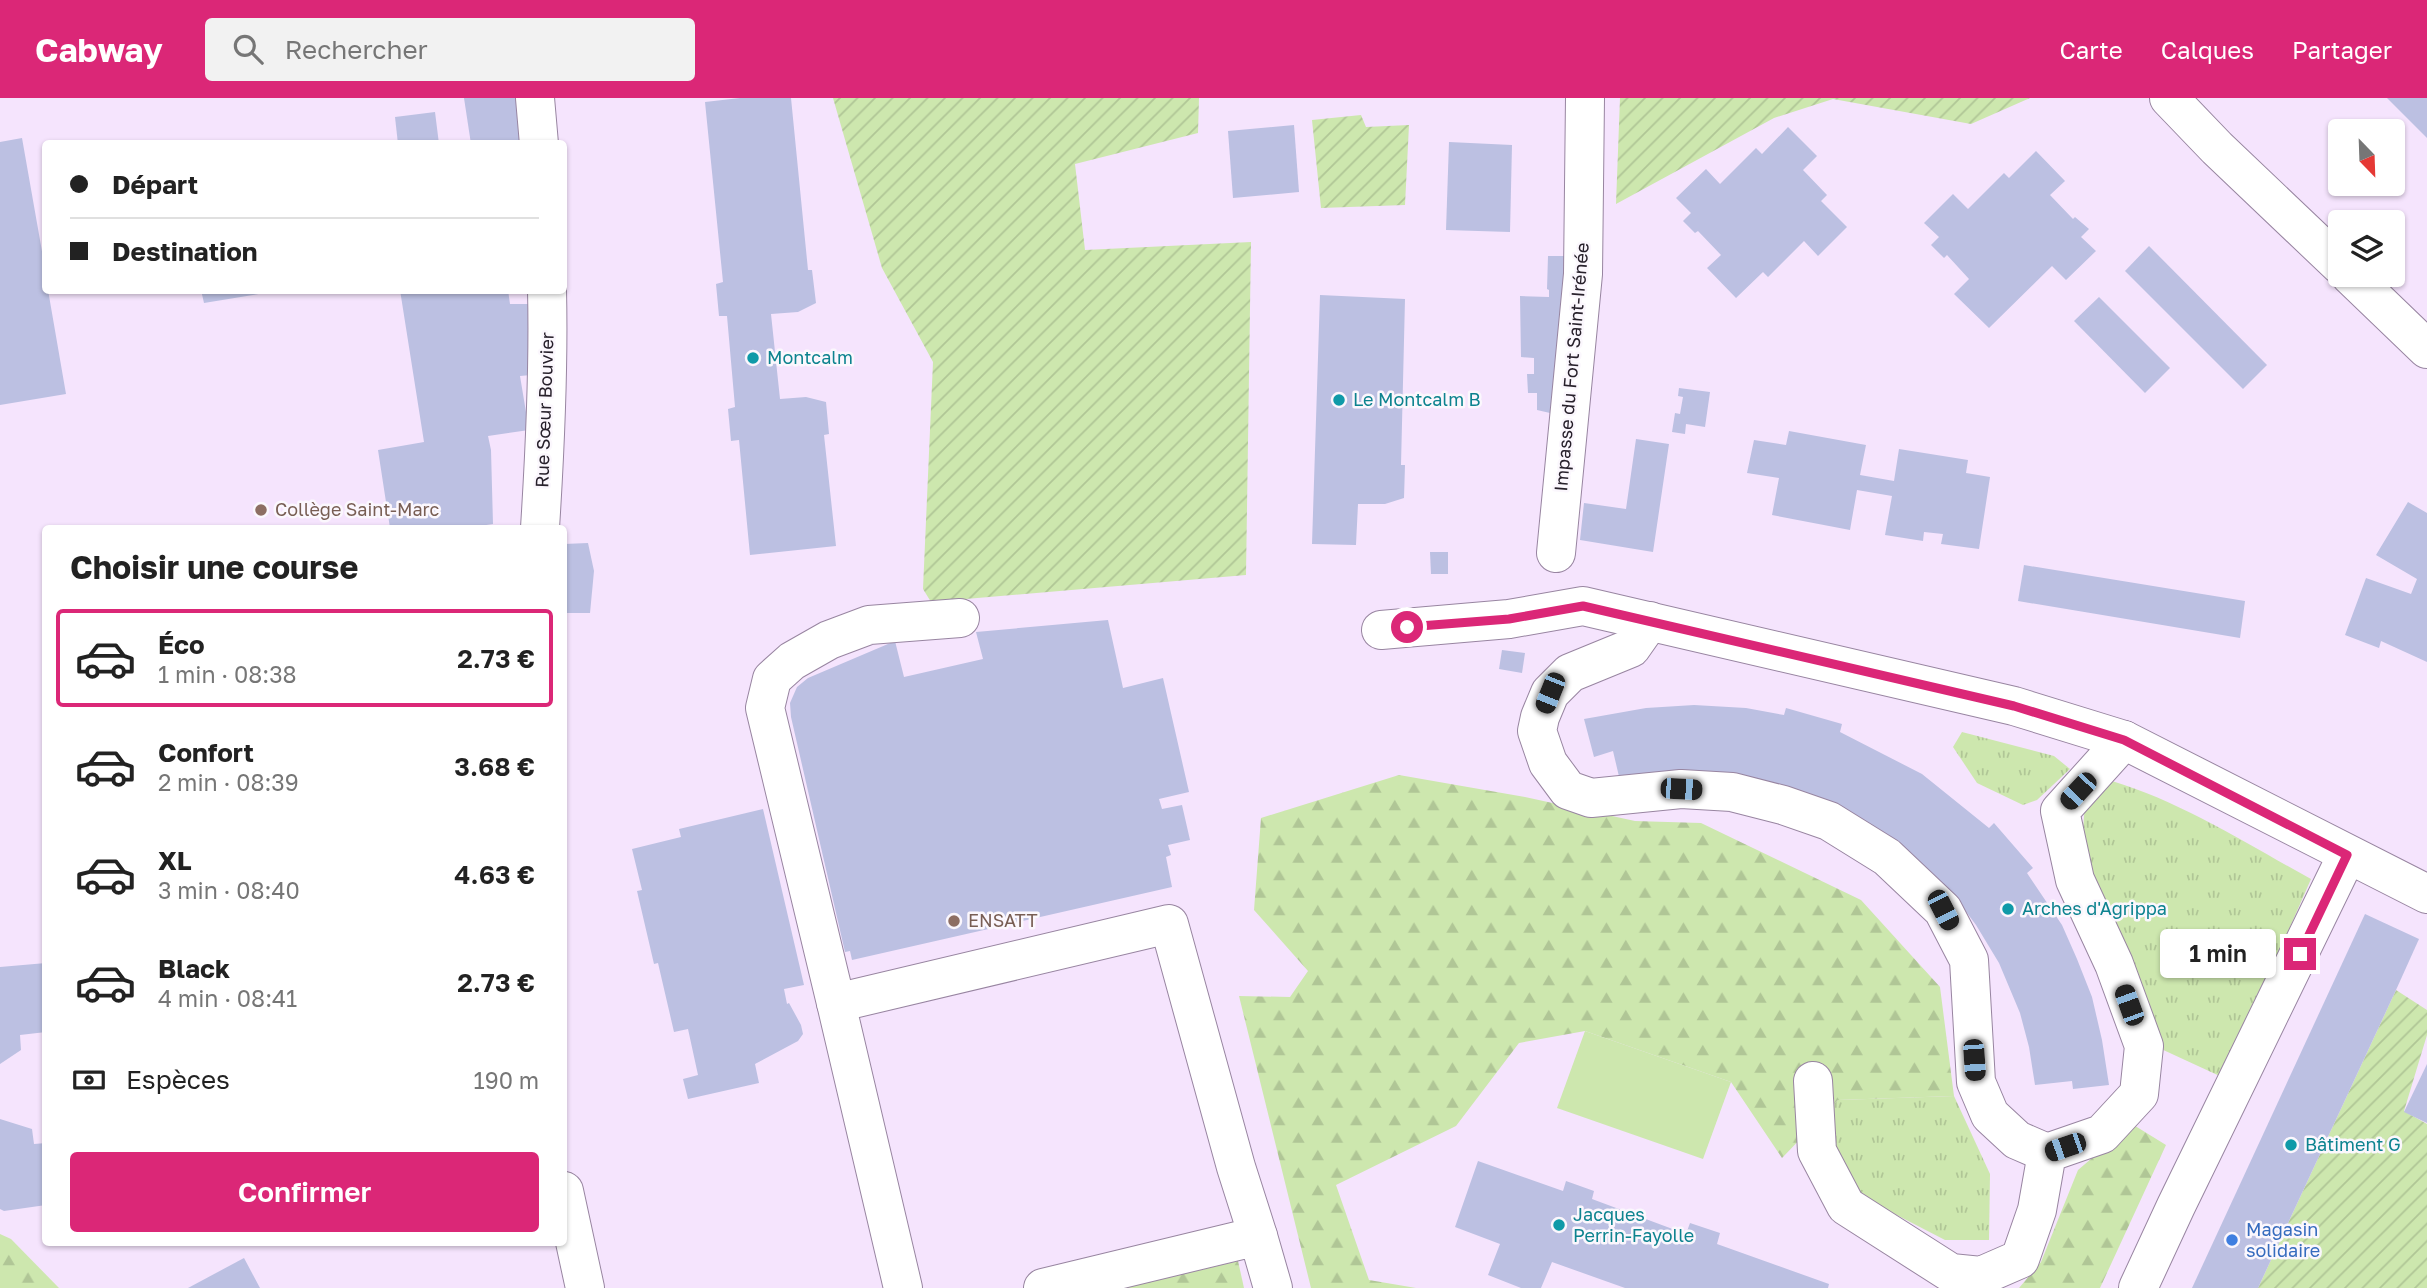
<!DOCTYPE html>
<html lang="fr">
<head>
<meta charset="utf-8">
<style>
  body { margin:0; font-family:"Golos Text",sans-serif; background:#f2f2f2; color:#222; height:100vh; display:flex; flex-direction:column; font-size:26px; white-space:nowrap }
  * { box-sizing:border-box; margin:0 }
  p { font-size:23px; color:#767676 }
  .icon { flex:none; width:38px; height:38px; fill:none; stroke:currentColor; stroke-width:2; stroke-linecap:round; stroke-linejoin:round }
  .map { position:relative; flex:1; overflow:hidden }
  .details { position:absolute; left:42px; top:427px; width:525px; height:721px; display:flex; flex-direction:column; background:#fff; border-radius:7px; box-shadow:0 2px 5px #0004 }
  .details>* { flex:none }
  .hud { position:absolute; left:42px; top:42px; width:525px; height:154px; border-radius:7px; box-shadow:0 2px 5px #0004; display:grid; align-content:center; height:154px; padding:0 28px; background:#fff }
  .needle { width:46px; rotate:157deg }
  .buttons { position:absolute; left:2328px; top:21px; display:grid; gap:14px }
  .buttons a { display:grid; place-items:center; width:77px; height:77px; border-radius:7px; background:#fff; box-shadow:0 2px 5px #0004; font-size:35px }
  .end { position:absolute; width:32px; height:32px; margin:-16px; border:9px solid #db2777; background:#fff; box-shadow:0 0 0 4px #fff }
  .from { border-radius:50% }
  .bubble { position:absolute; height:49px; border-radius:7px; background:#fff; box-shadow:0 2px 5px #0004; font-size:23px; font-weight:600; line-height:49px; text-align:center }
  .car { position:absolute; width:21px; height:42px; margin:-21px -10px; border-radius:9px; box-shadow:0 0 5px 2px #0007; background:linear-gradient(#222 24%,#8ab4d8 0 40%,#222 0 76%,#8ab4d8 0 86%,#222 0) }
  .hud b { display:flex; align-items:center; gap:24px; height:66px; font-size:26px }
  .hud b+b { border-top:2px solid #e0e0e0 }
  .hud i { width:18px; height:18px; background:#222 }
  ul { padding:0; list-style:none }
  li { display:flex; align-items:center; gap:21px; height:98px; margin:0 14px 10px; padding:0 14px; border:4px solid transparent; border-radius:7px }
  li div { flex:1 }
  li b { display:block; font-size:26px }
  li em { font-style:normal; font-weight:600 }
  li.selected { border-color:#db2777 }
  li>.icon { width:63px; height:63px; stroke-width:1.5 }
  h2 { padding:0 28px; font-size:32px; line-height:84px }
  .pay { display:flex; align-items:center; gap:18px; height:77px; padding:0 28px; font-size:26px }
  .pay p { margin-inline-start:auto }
  .button { display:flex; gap:14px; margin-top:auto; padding:14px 28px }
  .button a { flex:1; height:80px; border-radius:7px; background:#db2777; color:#fff; font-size:28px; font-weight:600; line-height:80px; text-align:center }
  header { display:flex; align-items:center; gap:42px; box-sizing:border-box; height:98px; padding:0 35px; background:#db2777; color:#fff }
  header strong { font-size:33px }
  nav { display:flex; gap:38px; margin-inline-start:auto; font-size:24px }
  .search { width:490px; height:63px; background:#f2f2f2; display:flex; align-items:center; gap:18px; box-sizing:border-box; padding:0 24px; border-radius:7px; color:#767676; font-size:26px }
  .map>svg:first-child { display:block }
  .grass { fill:url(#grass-tufts) }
  .forest { fill:url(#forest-firs) }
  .garden { fill:url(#garden-furrows) }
  .pitch { fill:#cde7ae }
  .building { fill:#bcc0e2 }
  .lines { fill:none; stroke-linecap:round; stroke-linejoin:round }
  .minor-casing { stroke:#9885a1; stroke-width:40 }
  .minor { stroke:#fff; stroke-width:38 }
  .route { stroke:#db2777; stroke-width:9 }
  .culture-dot { fill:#0f9aa8; stroke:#fbf7fd; stroke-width:2.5 }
  .education-dot { fill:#8d6e63; stroke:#fbf7fd; stroke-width:2.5 }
  .shop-dot { fill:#3f7fe0; stroke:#fbf7fd; stroke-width:2.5 }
  .labels { text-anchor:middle; stroke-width:5; stroke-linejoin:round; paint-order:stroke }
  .culture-label { font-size:18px; fill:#0d838f; stroke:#fbf7fd; text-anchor:start }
  .street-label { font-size:18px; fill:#27202b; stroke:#fbf7fd }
  .education-label { font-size:18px; fill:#785e54; stroke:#fbf7fd; text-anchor:start }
  .shop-label { font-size:18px; fill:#366cbe; stroke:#fbf7fd; text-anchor:start }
</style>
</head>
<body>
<header>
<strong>Cabway</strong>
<div class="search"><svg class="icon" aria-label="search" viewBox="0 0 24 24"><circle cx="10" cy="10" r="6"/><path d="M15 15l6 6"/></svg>Rechercher</div>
<nav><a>Carte</a><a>Calques</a><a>Partager</a></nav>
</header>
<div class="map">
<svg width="2427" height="1190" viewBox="0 0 2427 1190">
  <defs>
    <pattern id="grass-tufts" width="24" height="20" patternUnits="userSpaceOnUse" patternTransform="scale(1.75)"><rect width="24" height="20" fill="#cde7ae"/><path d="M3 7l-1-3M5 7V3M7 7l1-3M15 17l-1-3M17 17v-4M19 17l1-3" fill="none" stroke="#b0c696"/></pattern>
    <pattern id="forest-firs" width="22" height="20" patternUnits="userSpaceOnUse" patternTransform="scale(1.75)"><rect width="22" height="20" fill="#cde7ae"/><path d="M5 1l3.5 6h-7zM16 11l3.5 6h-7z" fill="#b0c696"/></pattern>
    <pattern id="garden-furrows" width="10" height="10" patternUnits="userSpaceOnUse" patternTransform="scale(1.75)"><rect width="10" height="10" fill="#cde7ae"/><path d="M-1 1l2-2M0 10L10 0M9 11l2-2" fill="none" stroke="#b0c696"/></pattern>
  </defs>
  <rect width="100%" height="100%" fill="#f5e4fd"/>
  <g class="grass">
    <path d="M 1962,634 L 2054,658 L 2070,671 L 2037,702 L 2023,707 L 1977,685 L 1953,649 Z"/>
    <path d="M 2112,683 C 2182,704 2247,746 2311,781 L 2224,980 L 2159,950 L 2082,751 L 2085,702 Z"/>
    <path d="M 1954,998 L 1990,1076 L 1989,1142 L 1945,1142 L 1856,1096 L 1822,1018 L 1838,1002 Z"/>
  </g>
  <g class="forest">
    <path d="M 1399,677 L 1525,699 L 1635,723 L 1701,725 L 1861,802 L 1940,889 L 1954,998 L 1838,1002 L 1782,1060 L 1731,984 L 1585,933 L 1519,945 L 1456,1028 L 1336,1087 L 1369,1182 L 1416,1190 L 1311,1190 L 1239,898 L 1290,899 L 1308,873 L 1254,812 L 1261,720 Z"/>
    <path d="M 2132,1026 L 2166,1047 L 2100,1190 L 2019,1190 L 2041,1164 L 2078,1072 Z"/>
    <path d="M 0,1136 L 11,1141 L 59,1190 L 0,1190 Z"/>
    <path d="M 1238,1163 L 1244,1190 L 1124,1190 Z"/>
  </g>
  <g class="garden">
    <path d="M 833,0 L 1199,0 L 1198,35 L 1075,66 L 1085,152 L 1251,144 L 1246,477 L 931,504 L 923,491 L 933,264 L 882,170 Z"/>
    <path d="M 1620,0 L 2030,0 L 1971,26 L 1833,1 L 1774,20 L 1616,106 Z"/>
    <path d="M 1361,17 L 1366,29 L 1409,27 L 1405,107 L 1321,110 L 1312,22 Z"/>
    <path d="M 2396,892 L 2427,912 L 2427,937 L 2404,1013 L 2427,1026 L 2427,1190 L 2258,1190 Z"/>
  </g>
  <path class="pitch" d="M 1585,933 L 1731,984 L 1703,1061 L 1557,1010 Z"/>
  <g class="building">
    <path d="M 464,0 L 517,0 L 522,46 L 471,46 Z"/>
    <path d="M 740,0 L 791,0 L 808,172 L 812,172 L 816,205 L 798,214 L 771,216 L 780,301 L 806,299 L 826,304 L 829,336 L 824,337 L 836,448 L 750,457 L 739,342 L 731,343 L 728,311 L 735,309 L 727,218 L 719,218 L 716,186 L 723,184 L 705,4 Z"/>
    <path d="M 2387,0 L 2427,0 L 2427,40 Z"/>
    <path d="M 435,14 L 439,46 L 398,46 L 395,19 Z"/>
    <path d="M 1294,27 L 1299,94 L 1233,100 L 1228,33 Z"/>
    <path d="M 1788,29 L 1817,58 L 1803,72 L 1827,97 L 1821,103 L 1847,129 L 1818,158 L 1804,143 L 1768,179 L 1763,174 L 1736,200 L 1707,170 L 1721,157 L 1698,133 L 1695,135 L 1683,123 L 1691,115 L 1676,100 L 1706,71 L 1720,86 L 1756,50 L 1762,56 Z"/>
    <path d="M 22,40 L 46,176 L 46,192 L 48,192 L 66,296 L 0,307 L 0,44 Z"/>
    <path d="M 1449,44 L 1512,47 L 1510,134 L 1446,132 Z"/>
    <path d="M 2036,53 L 2065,83 L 2050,97 L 2073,121 L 2075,119 L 2089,131 L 2081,139 L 2096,153 L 2066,182 L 2052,168 L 1989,230 L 1954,196 L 1969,181 L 1947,157 L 1944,160 L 1931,147 L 1939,139 L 1924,125 L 1953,96 L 1968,111 L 2004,75 L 2009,80 Z"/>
    <path d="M 2149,148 L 2267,267 L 2243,291 L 2125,173 Z"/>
    <path d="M 1548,158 L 1567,158 L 1550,315 L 1537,312 L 1537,295 L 1528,295 L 1527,276 L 1534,276 L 1534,260 L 1521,259 L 1520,198 L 1549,199 L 1549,192 L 1547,191 Z"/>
    <path d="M 201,192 L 271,192 L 271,194 L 204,205 Z"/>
    <path d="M 400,192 L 508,192 L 510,206 L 529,206 L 531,277 L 520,278 L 529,332 L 488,338 L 491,352 L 493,426 L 466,430 L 390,430 L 378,352 L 424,344 Z"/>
    <path d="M 1320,197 L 1405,201 L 1401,367 L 1405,367 L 1404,400 L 1385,406 L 1358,406 L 1356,447 L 1312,446 Z"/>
    <path d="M 2099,199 L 2170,270 L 2145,295 L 2074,223 Z"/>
    <path d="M 1679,290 L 1710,294 L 1705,329 L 1686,326 L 1685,336 L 1672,334 L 1675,315 L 1680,316 L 1683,299 L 1678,298 Z"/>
    <path d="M 1789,333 L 1866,347 L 1860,377 L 1894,383 L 1899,351 L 1968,362 L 1966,375 L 1990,379 L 1979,451 L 1941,446 L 1943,436 L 1924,434 L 1923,443 L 1885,437 L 1892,398 L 1857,392 L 1850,432 L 1772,417 L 1779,380 L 1747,375 L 1754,342 L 1786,347 Z"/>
    <path d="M 1636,341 L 1669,346 L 1653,454 L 1580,442 L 1584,405 L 1626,411 Z"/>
    <path d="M 2408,404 L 2427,415 L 2427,564 L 2381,543 L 2379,550 L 2345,537 L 2366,480 L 2411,496 L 2417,481 L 2376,457 Z"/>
    <path d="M 588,445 L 594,473 L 590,515 L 564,515 L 564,446 Z"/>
    <path d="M 1430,454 L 1448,454 L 1448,476 L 1431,476 Z"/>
    <path d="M 2024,467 L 2245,503 L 2240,540 L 2018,503 Z"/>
    <path d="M 1108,522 L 1123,590 L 1163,580 L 1189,694 L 1159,701 L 1162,711 L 1182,707 L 1190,742 L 1168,747 L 1171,757 L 1166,759 L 1172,789 L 852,862 L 850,853 L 845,854 L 791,619 L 790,605 L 797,589 L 808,580 L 895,543 L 904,579 L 983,561 L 976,534 Z"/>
    <path d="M 1502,552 L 1525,555 L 1522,575 L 1499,571 Z"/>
    <path d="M 1694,607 L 1746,610 L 1784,617 L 1786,610 L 1842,626 L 1840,634 L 1922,676 L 1989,730 L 1994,725 L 2033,770 L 2027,775 L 2062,827 L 2077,861 L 2092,899 L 2102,942 L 2109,987 L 2073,991 L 2072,983 L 2035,987 L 2029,949 L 2020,915 L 1999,865 L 1976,827 L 1952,795 L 1890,740 L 1621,687 L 1613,653 L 1594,659 L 1584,621 L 1646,610 Z"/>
    <path d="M 763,711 L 804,887 L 784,891 L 787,906 L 789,905 L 801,927 L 803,936 L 798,943 L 755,966 L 759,985 L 688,1001 L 683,981 L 698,977 L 688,931 L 674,934 L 658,865 L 654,866 L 637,793 L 642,792 L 632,751 L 681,739 L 679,731 Z"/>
    <path d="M 2365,816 L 2419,841 L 2396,892 L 2258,1190 L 2192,1190 Z"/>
    <path d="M 46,865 L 46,934 L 20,937 L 21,952 L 0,966 L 0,869 Z"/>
    <path d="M 2427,966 L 2427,1025 L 2404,1014 Z"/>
    <path d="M 0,1021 L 32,1031 L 34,1046 L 46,1045 L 46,1079 L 42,1087 L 46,1088 L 46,1107 L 4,1113 L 0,1111 Z"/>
    <path d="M 1478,1063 L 1563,1093 L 1566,1083 L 1594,1093 L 1592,1101 L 1686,1136 L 1690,1125 L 1720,1135 L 1717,1146 L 1829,1186 L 1828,1190 L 1625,1190 L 1552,1164 L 1541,1190 L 1521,1190 L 1488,1177 L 1500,1146 L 1455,1129 Z"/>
    <path d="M 244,1160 L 260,1190 L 188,1190 Z"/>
  </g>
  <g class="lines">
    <defs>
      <g id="minor">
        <path d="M 535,0 L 539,46"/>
        <path d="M 2169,0 L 2217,50 L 2340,167"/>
        <path d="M 2350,177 L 2427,251"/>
        <path d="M 540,430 C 545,351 549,272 547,192"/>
        <path d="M 1556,455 L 1583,176 L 1585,0"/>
        <path d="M 1650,523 L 1631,550 L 1570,575 L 1550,595 L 1540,619 L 1537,633 L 1548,665 L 1568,692 L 1591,700 L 1681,691 L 1732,694 L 1783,707 L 1829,723 L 1887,759 L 1943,812 L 1969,862 L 1976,984 L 1990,1017 L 2017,1042 L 2047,1055"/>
        <path d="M 1381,532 L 1509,521 L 1583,508 L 2014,608 L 2124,642 L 2427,796"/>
        <path d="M 836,905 L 765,610 L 772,581 L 792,563 L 829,542 L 869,527 L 960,520"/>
        <path d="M 1813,983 L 1817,1053 L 1846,1108 L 1951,1175 L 1981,1178 L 2020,1161 L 2037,1112 L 2047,1055 L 2102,1036 L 2139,996 L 2144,948 L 2114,866 L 2075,782 L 2060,713 L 2124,642"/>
        <path d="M 564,1093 L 585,1190"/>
        <path d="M 903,1190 L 836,905 L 1169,826 L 1236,1069 L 1258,1138"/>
        <path d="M 1043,1190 L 1258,1138 L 1273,1190"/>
        <path d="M 2138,1190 L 2176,1108 L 2347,757"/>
      </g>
    </defs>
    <use href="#minor" class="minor-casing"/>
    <use href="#minor" class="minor"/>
  </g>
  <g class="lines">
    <path class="route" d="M 1407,529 L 1509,521 L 1583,508 L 2014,608 L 2124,642 L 2347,757 L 2300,856"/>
  </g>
  <g class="culture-dot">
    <circle cx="753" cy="260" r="7"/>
    <circle cx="1339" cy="302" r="7"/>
    <circle cx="2008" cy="811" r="7"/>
    <circle cx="2291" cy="1047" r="7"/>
    <circle cx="1559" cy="1127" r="7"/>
  </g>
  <g class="education-dot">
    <circle cx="261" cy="412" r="7"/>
    <circle cx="954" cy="823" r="7"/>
  </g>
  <circle class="shop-dot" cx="2232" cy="1142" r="7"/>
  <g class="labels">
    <g class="culture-label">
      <text x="767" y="266">Montcalm</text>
      <text x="1353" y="308">Le Montcalm B</text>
      <text x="2022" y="817">Arches d'Agrippa</text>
      <text x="2305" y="1053">Bâtiment G</text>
      <text x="1573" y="1123">Jacques<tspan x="1573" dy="21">Perrin-Fayolle</tspan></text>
    </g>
    <g class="street-label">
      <text transform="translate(1572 269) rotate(-85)" y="6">Impasse du Fort Saint-Irénée</text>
      <text transform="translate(545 312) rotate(-88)" y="6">Rue Sœur Bouvier</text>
    </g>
    <g class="education-label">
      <text x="275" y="418">Collège Saint-Marc</text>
      <text x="968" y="829">ENSATT</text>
    </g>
    <g class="shop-label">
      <text x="2246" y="1138">Magasin<tspan x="2246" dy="21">solidaire</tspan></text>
    </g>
  </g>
</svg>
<div class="buttons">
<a><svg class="needle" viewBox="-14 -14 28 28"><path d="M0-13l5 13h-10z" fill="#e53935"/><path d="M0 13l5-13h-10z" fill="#767676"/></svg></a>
<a><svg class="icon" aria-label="layers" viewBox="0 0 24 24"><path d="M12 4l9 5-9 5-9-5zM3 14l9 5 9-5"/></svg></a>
</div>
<i class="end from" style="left:1407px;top:529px"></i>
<i class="end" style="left:2300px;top:856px"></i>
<div class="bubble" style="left:2160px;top:831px;width:116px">1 min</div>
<i class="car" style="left:1550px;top:595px;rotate:202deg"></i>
<i class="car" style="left:1681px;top:691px;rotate:93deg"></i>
<i class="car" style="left:2078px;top:693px;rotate:223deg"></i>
<i class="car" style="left:1943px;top:812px;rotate:153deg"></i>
<i class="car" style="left:2129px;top:907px;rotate:340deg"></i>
<i class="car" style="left:1974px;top:962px;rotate:176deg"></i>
<i class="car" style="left:2065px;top:1049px;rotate:251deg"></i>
<div class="hud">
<b><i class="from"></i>Départ</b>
<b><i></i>Destination</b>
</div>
<section class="details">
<h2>Choisir une course</h2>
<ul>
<li class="selected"><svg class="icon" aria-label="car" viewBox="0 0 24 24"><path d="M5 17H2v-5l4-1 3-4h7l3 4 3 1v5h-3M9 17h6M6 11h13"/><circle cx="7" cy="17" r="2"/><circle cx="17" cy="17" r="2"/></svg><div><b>Éco</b><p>1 min · 08:38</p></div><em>2.73 €</em></li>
<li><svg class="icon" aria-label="car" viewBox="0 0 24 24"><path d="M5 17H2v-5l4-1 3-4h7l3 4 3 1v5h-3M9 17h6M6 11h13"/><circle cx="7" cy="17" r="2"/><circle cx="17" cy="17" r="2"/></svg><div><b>Confort</b><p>2 min · 08:39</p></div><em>3.68 €</em></li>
<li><svg class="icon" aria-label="car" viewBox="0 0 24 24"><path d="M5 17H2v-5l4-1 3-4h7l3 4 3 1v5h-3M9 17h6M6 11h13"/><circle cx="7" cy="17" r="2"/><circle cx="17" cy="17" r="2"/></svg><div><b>XL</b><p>3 min · 08:40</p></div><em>4.63 €</em></li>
<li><svg class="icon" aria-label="car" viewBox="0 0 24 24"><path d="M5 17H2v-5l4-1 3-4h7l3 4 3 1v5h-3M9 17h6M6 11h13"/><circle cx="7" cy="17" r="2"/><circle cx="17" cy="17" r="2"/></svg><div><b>Black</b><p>4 min · 08:41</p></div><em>2.73 €</em></li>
</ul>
<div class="pay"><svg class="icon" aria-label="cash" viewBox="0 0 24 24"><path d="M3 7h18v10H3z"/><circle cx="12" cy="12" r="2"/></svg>Espèces<p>190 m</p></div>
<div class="button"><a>Confirmer</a></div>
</section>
</div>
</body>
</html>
